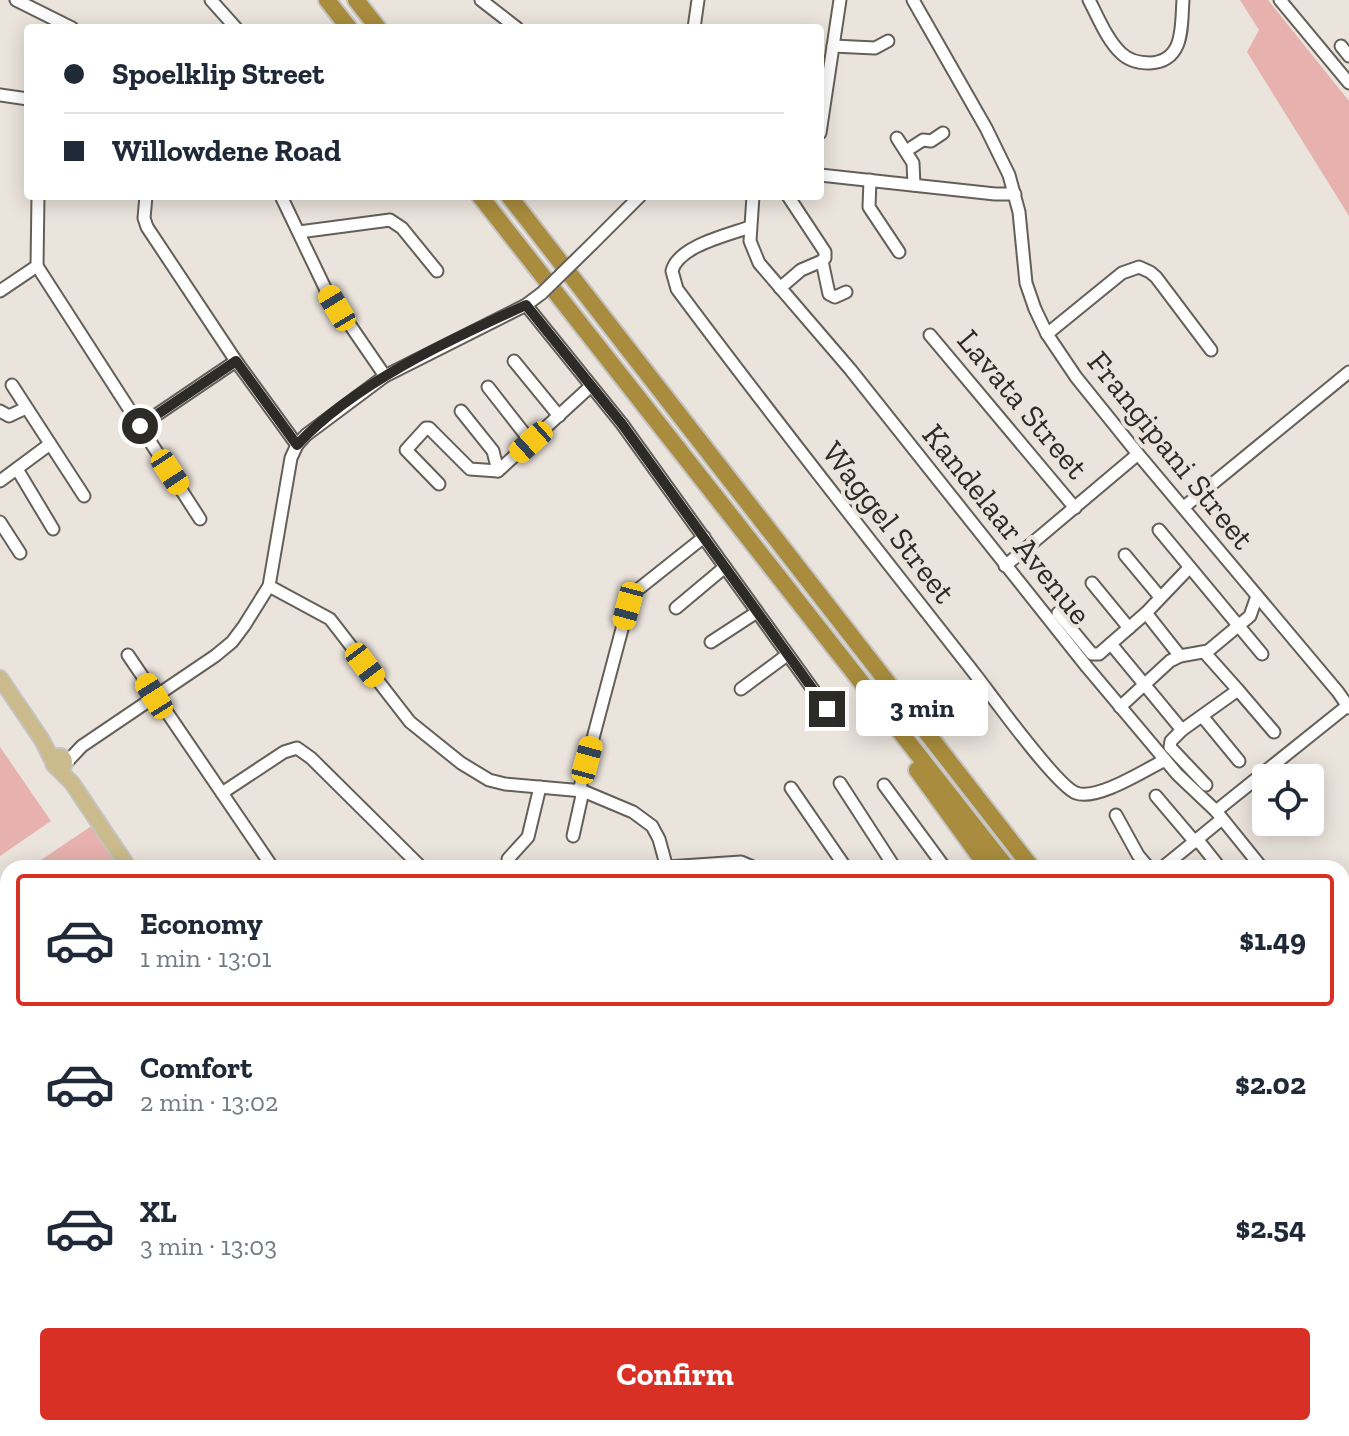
<!DOCTYPE html>
<html lang="en">
<head>
<meta charset="utf-8">
<style>
  body { margin:0; font-family:"Zilla Slab",serif; background:#f2f2f3; color:#1f2937; height:100vh; display:flex; flex-direction:column; font-size:30px; white-space:nowrap }
  * { box-sizing:border-box; margin:0 }
  p { font-size:26px; color:#747a83 }
  .icon { flex:none; width:44px; height:44px; fill:none; stroke:currentColor; stroke-width:2; stroke-linecap:round; stroke-linejoin:round }
  .map { position:relative; flex:1; overflow:hidden }
  .details { position:absolute; left:0px; top:860px; width:1350px; height:576px; display:flex; flex-direction:column; background:#fff; border-radius:24px 24px 0 0; box-shadow:0 4px 20px #0003 }
  .details>* { flex:none }
  .banner { position:absolute; left:24px; top:24px; width:800px; height:176px; border-radius:8px; box-shadow:0 4px 20px #0003; display:grid; align-content:center; height:176px; padding:0 40px; background:#fff }
  .fabs { position:absolute; left:1252px; top:764px; display:grid; gap:16px }
  .fabs a { display:grid; place-items:center; width:72px; height:72px; border-radius:8px; background:#fff; box-shadow:0 4px 20px #0003; font-size:40px }
  .end { position:absolute; width:36px; height:36px; margin:-18px; border:10px solid #2d2b28; background:#fff; box-shadow:0 0 0 4px #fff }
  .from { border-radius:50% }
  .bubble { position:absolute; height:56px; border-radius:8px; background:#fff; box-shadow:0 4px 20px #0003; font-size:26px; font-weight:700; line-height:56px; text-align:center }
  .car { position:absolute; width:24px; height:48px; margin:-24px -12px; border-radius:10px; box-shadow:0 0 6px 2px #0007; background:linear-gradient(#f5c518 24%,#345 0 40%,#f5c518 0 76%,#345 0 86%,#f5c518 0) }
  .banner b { display:flex; align-items:center; gap:28px; height:76px; font-size:30px }
  .banner b+b { border-top:2px solid #e0e1e3 }
  .banner i { width:20px; height:20px; background:#1f2937 }
  ul { padding:14px 0 0; list-style:none }
  li { display:flex; align-items:center; gap:24px; height:132px; margin:0 16px 12px; padding:0 24px; border:4px solid transparent; border-radius:8px }
  li div { flex:1 }
  li b { display:block; font-size:30px }
  li em { font-style:normal; font-weight:700 }
  li.on { border-color:#d93025 }
  li>.icon { width:72px; height:72px; stroke-width:1.5 }
  .cta { display:flex; gap:16px; margin-top:auto; padding:16px 40px }
  .cta a { flex:1; height:92px; border-radius:8px; background:#d93025; color:#fff; font-size:32px; font-weight:700; line-height:92px; text-align:center }
  .map>svg:first-child { display:block }
  .green { fill:#e7b2ad }
  .lines { fill:none; stroke-linecap:round; stroke-linejoin:round }
  .minor-casing { stroke:#655f59; stroke-width:15 }
  .major-casing { stroke:#c4c4c3; stroke-width:18 }
  .highway-casing { stroke:#c4c4c3; stroke-width:20 }
  .minor { stroke:#fff; stroke-width:11 }
  .major { stroke:#cbba8b; stroke-width:14 }
  .highway { stroke:#a98c3d; stroke-width:16 }
  .minor-bridge-casing { stroke:#655f59; stroke-width:15; stroke-linecap:butt }
  .highway-bridge-casing { stroke:#c4c4c3; stroke-width:20; stroke-linecap:butt }
  .minor-bridge { stroke:#fff; stroke-width:11 }
  .highway-bridge { stroke:#a98c3d; stroke-width:16 }
  .route { stroke:#2d2b28; stroke-width:10 }
  .labels { text-anchor:middle; stroke-width:8; stroke-linejoin:round; paint-order:stroke }
  .street-label { font-size:32px; fill:#2d2b28; stroke:#ebe4dd }
</style>
</head>
<body>
<div class="map">
<svg width="1349" height="1436" viewBox="0 0 1349 1436">
  <rect width="100%" height="100%" fill="#ebe4dd"/>
  <g class="green">
    <path d="M 1240,0 L 1268,0 L 1349,101 L 1349,216 L 1247,52 L 1259,30 Z"/>
    <path d="M 0,747 L 51,821 L 0,856 Z"/>
    <path d="M 96,823 L 127,868 L 29,868 Z"/>
    <path d="M 0,1058 L 8,1070 L 8,1202 L 0,1208 Z"/>
  </g>
  <g class="lines">
    <defs>
      <g id="minor">
        <path d="M 16,0 L 72,28"/>
        <path d="M 211,0 L 236,28"/>
        <path d="M 481,0 L 517,28"/>
        <path d="M 913,0 L 986,128 L 1009,175 L 1019,212 L 1026,283 L 1035,309 L 1047,334 L 1076,377 L 1138,454 L 1338,692 L 1349,708"/>
        <path d="M 1089,0 C 1098,17 1107,40 1121,53 C 1129,61 1139,63 1150,63 C 1185,61 1181,26 1183,0"/>
        <path d="M 1280,0 L 1349,83"/>
        <path d="M 694,28 L 698,0"/>
        <path d="M 833,46 L 875,48 L 888,41"/>
        <path d="M 1341,46 L 1349,56"/>
        <path d="M 0,95 L 28,99"/>
        <path d="M 820,133 L 840,0"/>
        <path d="M 897,138 L 913,163 L 914,185"/>
        <path d="M 906,151 L 923,140 L 931,141 L 943,133"/>
        <path d="M 820,175 L 995,194 L 1015,194"/>
        <path d="M 870,180 L 869,207 L 899,252"/>
        <path d="M 38,196 L 37,266 L 200,519"/>
        <path d="M 146,196 L 144,218 L 147,227 L 236,361 L 297,445"/>
        <path d="M 281,196 L 326,290 L 385,376"/>
        <path d="M 753,196 L 750,241 L 759,263 L 850,369 L 1087,667 L 1177,774 L 1216,811 L 1262,868"/>
        <path d="M 788,196 L 825,252 L 825,258 L 822,261 L 829,294 L 835,297 L 846,292"/>
        <path d="M 750,227 C 728,235 678,246 672,271 L 677,289 C 775,421 877,549 978,678 C 994,699 1057,786 1076,793 C 1097,801 1145,770 1165,760"/>
        <path d="M 299,232 L 390,220 L 402,228 L 437,271"/>
        <path d="M 592,244 L 640,196"/>
        <path d="M 780,288 L 801,270 L 822,261"/>
        <path d="M 0,291 L 37,266"/>
        <path d="M 526,305 L 622,424 L 827,709"/>
        <path d="M 1047,334 L 1122,273 L 1139,267 L 1150,272 L 1156,277 L 1211,350"/>
        <path d="M 930,335 L 1075,508"/>
        <path d="M 514,361 L 559,416"/>
        <path d="M 12,385 L 84,496"/>
        <path d="M 488,387 L 531,442"/>
        <path d="M 0,411 L 9,416 L 26,408"/>
        <path d="M 461,411 L 493,451 L 498,471"/>
        <path d="M 140,426 L 236,361"/>
        <path d="M 17,469 L 53,529"/>
        <path d="M 0,481 L 50,444"/>
        <path d="M 439,484 L 406,450 L 426,428 L 429,428 L 470,469 L 498,471 L 591,386"/>
        <path d="M 1184,507 L 1349,372"/>
        <path d="M 0,522 L 20,553"/>
        <path d="M 1159,530 L 1262,654"/>
        <path d="M 1125,555 L 1160,597"/>
        <path d="M 1005,566 L 1138,454"/>
        <path d="M 1092,583 L 1129,628"/>
        <path d="M 269,586 L 330,619 L 410,722 L 461,763 L 489,780 L 505,784 L 583,791 L 633,812 L 652,826 L 659,839 L 667,868"/>
        <path d="M 676,608 L 725,567"/>
        <path d="M 1058,613 L 1092,654 L 1099,654 L 1146,613 L 1189,568"/>
        <path d="M 1146,613 L 1180,656"/>
        <path d="M 711,642 L 757,612"/>
        <path d="M 1111,644 L 1182,730 L 1171,741 L 1170,747 L 1206,785"/>
        <path d="M 1205,653 L 1238,690"/>
        <path d="M 128,655 L 273,868"/>
        <path d="M 741,689 L 787,655"/>
        <path d="M 1120,707 L 1170,661 L 1180,656 L 1208,651 L 1250,616 L 1257,596"/>
        <path d="M 1202,716 L 1239,761"/>
        <path d="M 1182,730 L 1238,690 L 1274,732"/>
        <path d="M 65,764 L 82,746 L 215,656 L 232,642 L 244,626 L 269,586 L 291,458 L 297,445 L 306,435 L 385,376 L 526,305 L 542,293"/>
        <path d="M 840,783 L 895,868"/>
        <path d="M 884,785 L 945,868"/>
        <path d="M 791,788 L 846,868"/>
        <path d="M 579,791 L 631,595 L 704,537"/>
        <path d="M 222,793 L 284,752 L 297,748 L 311,758 L 422,868"/>
        <path d="M 1156,796 L 1195,842"/>
        <path d="M 1216,811 L 1347,706"/>
        <path d="M 1116,815 L 1138,855 L 1149,868"/>
        <path d="M 573,836 L 583,791"/>
        <path d="M 1197,839 L 1220,868"/>
        <path d="M 508,859 L 528,837 L 540,787"/>
        <path d="M 667,867 L 741,862 L 755,868"/>
        <path d="M 1162,868 L 1222,819"/>
        <path d="M 1342,964 L 1349,972"/>
        <path d="M 1342,1127 L 1349,1155"/>
        <path d="M 0,1247 L 8,1264"/>
        <path d="M 76,1428 L 79,1436"/>
        <path d="M 1143,1428 L 1144,1436"/>
        <path d="M 1279,1428 L 1280,1436"/>
        <path d="M 173,1436 L 188,1428"/>
        <path d="M 313,1436 L 318,1428"/>
        <path d="M 1153,1436 L 1154,1428"/>
      </g>
      <g id="major">
        <path d="M 0,678 L 42,740 L 53,762"/>
        <circle cx="59" cy="762" r="6"/>
        <path d="M 58,769 L 72,783 L 129,868"/>
        <path d="M 1342,1324 L 1349,1323"/>
        <path d="M 512,1428 L 517,1436"/>
        <path d="M 869,1436 L 888,1428"/>
        <path d="M 925,1436 L 948,1428"/>
      </g>
      <g id="highway">
        <path d="M 327,0 L 349,28"/>
        <path d="M 356,0 L 378,28"/>
        <path d="M 480,196 L 1007,868"/>
        <path d="M 509,196 L 1032,868"/>
        <path d="M 917,770 L 988,868"/>
        <path d="M 1342,1260 L 1349,1269"/>
        <path d="M 1342,1297 L 1349,1306"/>
        <path d="M 1328,1428 L 1330,1436"/>
      </g>
    </defs>
    <use href="#minor" class="minor-casing"/>
    <use href="#major" class="major-casing"/>
    <use href="#highway" class="highway-casing"/>
    <use href="#minor" class="minor"/>
    <use href="#major" class="major"/>
    <use href="#highway" class="highway"/>
    <defs>
      <path id="minor-bridge" d="M 542,293 L 592,244"/>
      <path id="highway-bridge" d="M 1342,1344 L 1349,1341"/>
    </defs>
    <use href="#minor-bridge" class="minor-bridge-casing"/>
    <use href="#highway-bridge" class="highway-bridge-casing"/>
    <use href="#minor-bridge" class="minor-bridge"/>
    <use href="#highway-bridge" class="highway-bridge"/>
  </g>
  <g class="lines">
    <path class="route" d="M 140,426 L 236,361 L 297,445 C 353,384 451,339 526,305 L 622,424 L 827,709"/>
  </g>
  <g class="labels">
    <g class="street-label">
      <text transform="translate(1023 404) rotate(50)" y="11">Lavata Street</text>
      <text transform="translate(1171 450) rotate(51)" y="11">Frangipani Street</text>
      <text transform="translate(889 522) rotate(52)" y="11">Waggel Street</text>
      <text transform="translate(1007 524) rotate(51)" y="11">Kandelaar Avenue</text>
    </g>
  </g>
</svg>
<div class="fabs">
<a><svg class="icon" aria-label="locate" viewBox="0 0 24 24"><circle cx="12" cy="12" r="6"/><path d="M12 2v4M12 18v4M2 12h4M18 12h4"/></svg></a>
</div>
<i class="end from" style="left:140px;top:426px"></i>
<i class="end" style="left:827px;top:709px"></i>
<div class="bubble" style="left:856px;top:680px;width:132px">3 min</div>
<i class="car" style="left:337px;top:308px;rotate:329deg"></i>
<i class="car" style="left:531px;top:442px;rotate:228deg"></i>
<i class="car" style="left:170px;top:472px;rotate:147deg"></i>
<i class="car" style="left:628px;top:606px;rotate:195deg"></i>
<i class="car" style="left:365px;top:665px;rotate:143deg"></i>
<i class="car" style="left:154px;top:696px;rotate:328deg"></i>
<i class="car" style="left:587px;top:760px;rotate:15deg"></i>
<div class="banner">
<b><i class="from"></i>Spoelklip Street</b>
<b><i></i>Willowdene Road</b>
</div>
<section class="details">
<ul>
<li class="on"><svg class="icon" aria-label="car" viewBox="0 0 24 24"><path d="M5 17H2v-5l4-1 3-4h7l3 4 3 1v5h-3M9 17h6M6 11h13"/><circle cx="7" cy="17" r="2"/><circle cx="17" cy="17" r="2"/></svg><div><b>Economy</b><p>1 min · 13:01</p></div><em>$1.49</em></li>
<li><svg class="icon" aria-label="car" viewBox="0 0 24 24"><path d="M5 17H2v-5l4-1 3-4h7l3 4 3 1v5h-3M9 17h6M6 11h13"/><circle cx="7" cy="17" r="2"/><circle cx="17" cy="17" r="2"/></svg><div><b>Comfort</b><p>2 min · 13:02</p></div><em>$2.02</em></li>
<li><svg class="icon" aria-label="car" viewBox="0 0 24 24"><path d="M5 17H2v-5l4-1 3-4h7l3 4 3 1v5h-3M9 17h6M6 11h13"/><circle cx="7" cy="17" r="2"/><circle cx="17" cy="17" r="2"/></svg><div><b>XL</b><p>3 min · 13:03</p></div><em>$2.54</em></li>
</ul>
<div class="cta"><a>Confirm</a></div>
</section>
</div>
</body>
</html>
